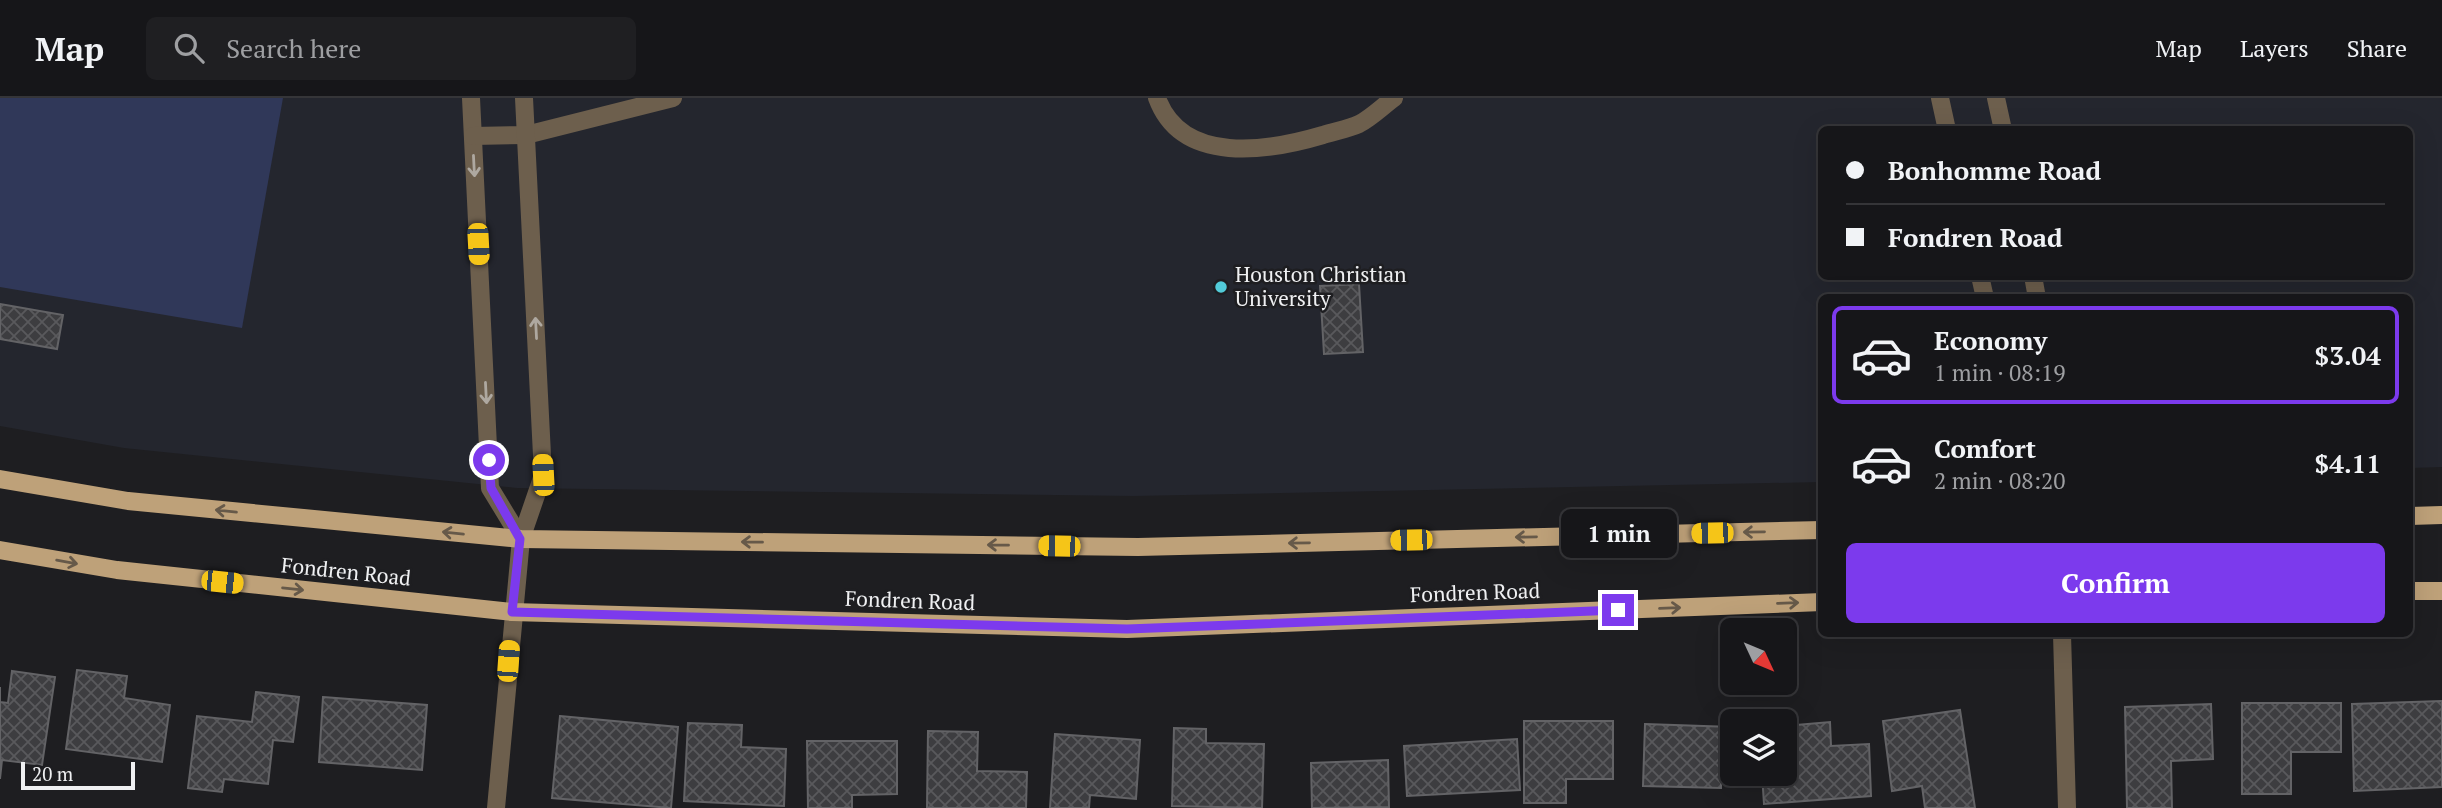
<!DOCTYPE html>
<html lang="en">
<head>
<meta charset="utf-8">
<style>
  body { margin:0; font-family:"PT Serif",serif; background:#1f1f22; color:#f1f3f6; height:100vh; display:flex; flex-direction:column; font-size:26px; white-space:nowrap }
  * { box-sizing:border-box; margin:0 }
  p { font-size:23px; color:#9e9fa2 }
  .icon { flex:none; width:38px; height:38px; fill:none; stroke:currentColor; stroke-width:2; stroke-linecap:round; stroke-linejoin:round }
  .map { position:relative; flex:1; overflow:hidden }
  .sheet { position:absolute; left:1818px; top:196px; width:595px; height:343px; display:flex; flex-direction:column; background:#161619; border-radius:10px; box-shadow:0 7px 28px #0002,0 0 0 2px #353538 }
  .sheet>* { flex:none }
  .hud { position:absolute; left:1818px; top:28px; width:595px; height:154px; border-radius:10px; box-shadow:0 7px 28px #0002,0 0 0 2px #353538; display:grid; align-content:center; height:154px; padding:0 28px; background:#161619 }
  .needle { width:46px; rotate:134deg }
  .buttons { position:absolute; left:1720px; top:520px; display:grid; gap:14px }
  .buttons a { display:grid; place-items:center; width:77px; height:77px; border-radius:10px; background:#161619; box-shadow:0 7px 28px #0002,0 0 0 2px #353538; font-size:35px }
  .scale { position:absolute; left:21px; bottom:18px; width:114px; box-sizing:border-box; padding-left:7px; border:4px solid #eff0f2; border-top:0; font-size:19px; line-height:24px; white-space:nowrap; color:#eff0f2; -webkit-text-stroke:5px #1e1e21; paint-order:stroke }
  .end { position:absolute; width:32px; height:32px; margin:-16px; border:9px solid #7c3aed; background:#fff; box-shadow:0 0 0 4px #fff }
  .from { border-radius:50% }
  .bubble { position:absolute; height:49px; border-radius:10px; background:#161619; box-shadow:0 7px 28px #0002,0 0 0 2px #353538; font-size:23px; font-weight:700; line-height:49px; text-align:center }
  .car { position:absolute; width:21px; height:42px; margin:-21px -10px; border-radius:9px; box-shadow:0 0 5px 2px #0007; background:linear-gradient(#f5c518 24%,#345 0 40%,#f5c518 0 76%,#345 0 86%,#f5c518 0) }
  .hud b { display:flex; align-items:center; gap:24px; height:66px; font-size:26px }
  .hud b+b { border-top:2px solid #353538 }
  .hud i { width:18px; height:18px; background:#f1f3f6 }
  ul { padding:12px 0 0; list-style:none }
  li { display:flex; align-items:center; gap:21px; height:98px; margin:0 14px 10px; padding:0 14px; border:4px solid transparent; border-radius:10px }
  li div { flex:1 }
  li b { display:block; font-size:26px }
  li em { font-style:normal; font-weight:700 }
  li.current { border-color:#7c3aed }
  li>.icon { width:63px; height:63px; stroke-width:1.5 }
  .cta { display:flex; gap:14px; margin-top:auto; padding:14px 28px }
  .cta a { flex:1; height:80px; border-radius:10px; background:#7c3aed; color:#fff; font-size:28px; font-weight:700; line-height:80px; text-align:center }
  header { display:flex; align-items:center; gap:42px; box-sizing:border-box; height:98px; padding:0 35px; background:#161619; border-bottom:2px solid #353538 }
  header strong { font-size:33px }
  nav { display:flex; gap:38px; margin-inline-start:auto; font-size:24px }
  .search { width:490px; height:63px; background:#1f1f22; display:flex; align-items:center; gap:18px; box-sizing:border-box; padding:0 24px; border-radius:10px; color:#9e9fa2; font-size:26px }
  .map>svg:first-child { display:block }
  .built { fill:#24262e; fill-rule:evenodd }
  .grass { fill:#303859 }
  .building { fill:url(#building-cross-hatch); stroke:#636366; stroke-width:2 }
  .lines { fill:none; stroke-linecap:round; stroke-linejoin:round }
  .minor { stroke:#6d5f4d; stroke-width:18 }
  .major { stroke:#bea179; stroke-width:18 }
  .oneway { stroke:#aea8a0 }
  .oneway2 { stroke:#665949 }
  .route { stroke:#7c3aed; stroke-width:9 }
  .poi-dot { fill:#52cbd9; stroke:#1e1e21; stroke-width:2.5 }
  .labels { text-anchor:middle; stroke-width:5; stroke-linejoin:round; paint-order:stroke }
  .poi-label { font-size:21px; fill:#eff0f2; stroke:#1e1e21; text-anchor:start }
  .street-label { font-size:21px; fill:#eff0f2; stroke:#1e1e21 }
</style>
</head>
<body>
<header>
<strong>Map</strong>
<div class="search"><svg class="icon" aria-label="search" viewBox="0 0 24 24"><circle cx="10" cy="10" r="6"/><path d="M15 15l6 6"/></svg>Search here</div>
<nav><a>Map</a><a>Layers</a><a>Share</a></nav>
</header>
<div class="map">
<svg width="2442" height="710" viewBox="0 0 2442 710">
  <defs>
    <pattern id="building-cross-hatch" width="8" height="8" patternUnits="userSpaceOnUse" patternTransform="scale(1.75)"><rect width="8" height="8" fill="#3d3d40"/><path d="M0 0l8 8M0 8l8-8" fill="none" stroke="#59595c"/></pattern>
  </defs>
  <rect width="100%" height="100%" fill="#1e1e21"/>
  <path class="built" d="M 0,0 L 2442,0 L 2442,369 L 2410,370 L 2410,200 L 1822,200 L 1822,384 L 1134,398 L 517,390 L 124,350 L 0,328 ZM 1822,32 L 2410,32 L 2410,178 L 1822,178 Z"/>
  <path class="grass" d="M 0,0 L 283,0 L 242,230 L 0,189 Z"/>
  <g class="building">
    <path d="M 1359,186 L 1363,254 L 1324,256 L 1320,188 Z"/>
    <path d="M 0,206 L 63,217 L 57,251 L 0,241 Z"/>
    <path d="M 77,572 L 127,578 L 124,600 L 170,607 L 162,664 L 66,651 Z"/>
    <path d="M 12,573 L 55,579 L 42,667 L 2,662 L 0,681 L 0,589 L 0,604 L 8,605 Z"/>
    <path d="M 256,594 L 299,599 L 293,644 L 273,642 L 268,686 L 224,681 L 222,694 L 188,690 L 197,618 L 252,624 Z"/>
    <path d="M 323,599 L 427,607 L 422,672 L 319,664 Z"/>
    <path d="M 2442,603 L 2442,689 L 2354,693 L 2352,606 Z"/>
    <path d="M 2242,605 L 2341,605 L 2341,654 L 2291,654 L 2291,696 L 2242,696 Z"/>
    <path d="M 2211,606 L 2213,661 L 2171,663 L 2172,710 L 2127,710 L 2125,609 Z"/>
    <path d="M 1960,612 L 1975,710 L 1925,710 L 1922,688 L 1892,693 L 1883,623 Z"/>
    <path d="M 560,618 L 678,629 L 671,710 L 552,700 Z"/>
    <path d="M 1524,623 L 1613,623 L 1613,681 L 1566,681 L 1566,705 L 1524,705 Z"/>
    <path d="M 1830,624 L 1831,648 L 1869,646 L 1871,698 L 1764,706 L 1762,676 L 1785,676 L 1785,628 Z"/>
    <path d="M 688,625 L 742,627 L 741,649 L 786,651 L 784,708 L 684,703 Z"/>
    <path d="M 1645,626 L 1732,629 L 1732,676 L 1747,678 L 1721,677 L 1721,690 L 1643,688 Z"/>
    <path d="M 1174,630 L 1206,631 L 1206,645 L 1264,646 L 1262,710 L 1172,708 Z"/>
    <path d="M 928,633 L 978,634 L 977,673 L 1027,674 L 1026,710 L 927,710 Z"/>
    <path d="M 1055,636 L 1140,642 L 1136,701 L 1090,697 L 1089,710 L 1050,710 Z"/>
    <path d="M 1517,641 L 1520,692 L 1407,698 L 1404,648 Z"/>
    <path d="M 807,643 L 897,643 L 897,696 L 852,697 L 852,710 L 808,710 Z"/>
    <path d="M 1388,662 L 1389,709 L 1312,710 L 1311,665 Z"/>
  </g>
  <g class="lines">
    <g class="minor">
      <path d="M 471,0 L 490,390 L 521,441"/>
      <path d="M 1157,0 C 1182,68 1269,53 1323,37 C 1335,33 1348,31 1359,26 C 1371,20 1383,8 1394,0"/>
      <path d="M 1940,0 L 1947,32"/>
      <path d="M 1996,0 L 2003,32"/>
      <path d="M 473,38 L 526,37 L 673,0"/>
      <path d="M 1980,178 L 1985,200"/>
      <path d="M 2033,178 L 2037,200"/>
      <path d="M 2062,536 L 2067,710"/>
      <path d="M 496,710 L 521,441 L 543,377 L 524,0"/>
    </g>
    <g class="major">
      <path d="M 0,381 L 128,403 L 521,441 L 1138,449 L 1822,432"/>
      <path d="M 2410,418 L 2442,417"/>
      <path d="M 0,452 L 117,472 L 512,514 L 1127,531 L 1822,504"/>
      <path d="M 2410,493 L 2442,493"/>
    </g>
  </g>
  <defs><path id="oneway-shaft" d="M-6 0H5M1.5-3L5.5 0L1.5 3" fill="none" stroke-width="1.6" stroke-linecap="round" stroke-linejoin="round" transform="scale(1.75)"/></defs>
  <g class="oneway">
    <use href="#oneway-shaft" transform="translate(474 68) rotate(87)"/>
    <use href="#oneway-shaft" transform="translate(536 230) rotate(-93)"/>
    <use href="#oneway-shaft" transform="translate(486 295) rotate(87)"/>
  </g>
  <g class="oneway2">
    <use href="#oneway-shaft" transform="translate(226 413) rotate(-174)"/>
    <use href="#oneway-shaft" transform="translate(1754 434) rotate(179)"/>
    <use href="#oneway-shaft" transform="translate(453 435) rotate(-174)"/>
    <use href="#oneway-shaft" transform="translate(1526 439) rotate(179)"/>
    <use href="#oneway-shaft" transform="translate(752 444) rotate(-179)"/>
    <use href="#oneway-shaft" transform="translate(1299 445) rotate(179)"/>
    <use href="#oneway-shaft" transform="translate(998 447) rotate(-179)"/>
    <use href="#oneway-shaft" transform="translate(67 464) rotate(10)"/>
    <use href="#oneway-shaft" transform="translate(293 491) rotate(6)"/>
    <use href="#oneway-shaft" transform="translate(1788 505) rotate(-2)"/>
    <use href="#oneway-shaft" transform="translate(1670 510) rotate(-2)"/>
  </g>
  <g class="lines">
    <path class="route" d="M 489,362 L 491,390 L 520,441 L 512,514 L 1127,531 L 1618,512"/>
  </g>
  <circle class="poi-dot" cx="1221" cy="189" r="7"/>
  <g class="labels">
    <g class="poi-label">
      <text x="1235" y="184">Houston Christian<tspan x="1235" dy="24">University</tspan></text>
    </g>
    <g class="street-label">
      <text transform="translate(346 474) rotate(6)" y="7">Fondren Road</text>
      <text transform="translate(1475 495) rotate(-2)" y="7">Fondren Road</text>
      <text transform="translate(910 503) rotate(2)" y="7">Fondren Road</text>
    </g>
  </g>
</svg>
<div class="buttons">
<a><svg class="needle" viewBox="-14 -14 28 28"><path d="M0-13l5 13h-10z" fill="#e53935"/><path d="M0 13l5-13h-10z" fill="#9e9fa2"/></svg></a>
<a><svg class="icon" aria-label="layers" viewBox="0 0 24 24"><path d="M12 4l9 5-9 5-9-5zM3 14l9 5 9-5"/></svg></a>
</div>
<div class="scale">20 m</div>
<i class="end from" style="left:489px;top:362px"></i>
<i class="end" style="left:1618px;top:512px"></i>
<div class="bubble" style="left:1561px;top:411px;width:116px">1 min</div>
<i class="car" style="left:478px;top:146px;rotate:177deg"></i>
<i class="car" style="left:543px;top:377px;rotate:357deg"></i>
<i class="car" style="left:1712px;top:435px;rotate:269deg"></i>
<i class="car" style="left:1411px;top:442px;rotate:269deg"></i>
<i class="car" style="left:1059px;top:448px;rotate:271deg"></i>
<i class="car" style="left:222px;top:484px;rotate:96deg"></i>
<i class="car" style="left:508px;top:563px;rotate:4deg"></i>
<div class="hud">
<b><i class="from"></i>Bonhomme Road</b>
<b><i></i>Fondren Road</b>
</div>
<section class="sheet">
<ul>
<li class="current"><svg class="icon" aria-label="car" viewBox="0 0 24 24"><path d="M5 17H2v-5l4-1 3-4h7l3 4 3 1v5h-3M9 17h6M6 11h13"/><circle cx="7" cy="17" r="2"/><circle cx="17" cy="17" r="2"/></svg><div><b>Economy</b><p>1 min · 08:19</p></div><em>$3.04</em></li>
<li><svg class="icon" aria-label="car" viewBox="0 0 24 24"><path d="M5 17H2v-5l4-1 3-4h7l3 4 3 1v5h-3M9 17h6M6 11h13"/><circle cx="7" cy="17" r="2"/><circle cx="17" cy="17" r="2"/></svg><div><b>Comfort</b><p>2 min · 08:20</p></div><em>$4.11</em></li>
</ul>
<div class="cta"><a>Confirm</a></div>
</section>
</div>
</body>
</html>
